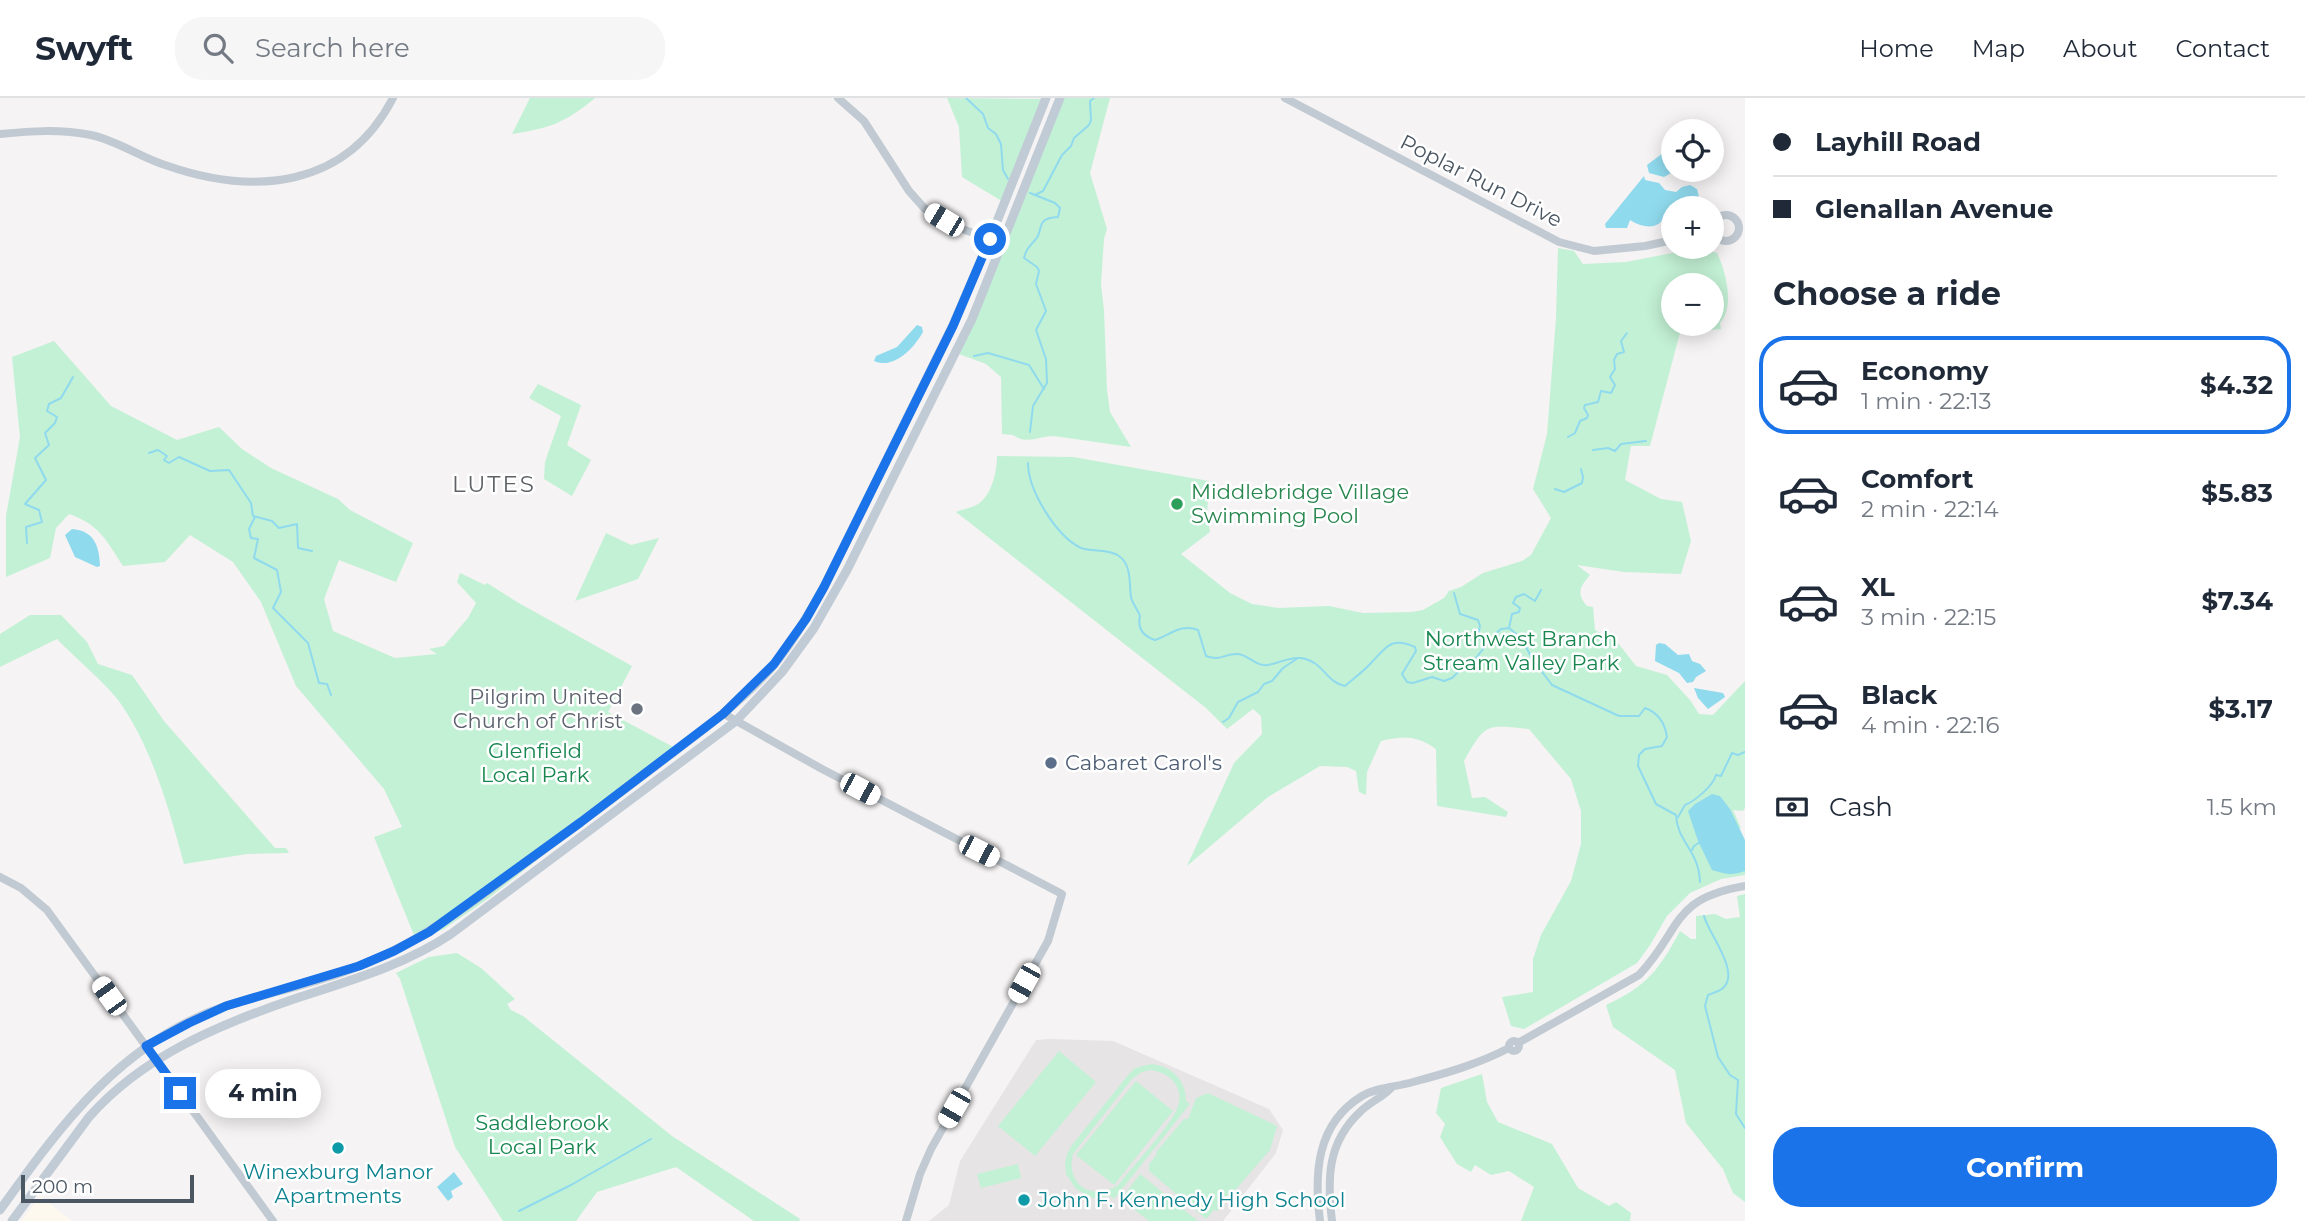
<!DOCTYPE html>
<html lang="en">
<head>
<meta charset="utf-8">
<style>
  body { margin:0; font-family:Montserrat,sans-serif; background:#f6f6f7; color:#1f2937; height:100vh; display:flex; flex-direction:column; font-size:26px; white-space:nowrap }
  * { box-sizing:border-box; margin:0 }
  p { font-size:23px; color:#747a83 }
  .icon { flex:none; width:38px; height:38px; fill:none; stroke:currentColor; stroke-width:2; stroke-linecap:round; stroke-linejoin:round }
  .map { position:relative; flex:1; overflow:hidden }
  .panel { display:flex; flex-direction:column; background:#fff; width:560px }
  .panel>* { flex:none }
  .banner { display:grid; align-content:center; height:154px; padding:0 28px; background:#fff }
  .fabs { position:absolute; left:1661px; top:21px; display:grid; gap:14px }
  .fabs a { display:grid; place-items:center; width:63px; height:63px; border-radius:50%; background:#fff; box-shadow:0 4px 18px #0003; font-size:35px }
  .scale { position:absolute; left:21px; bottom:18px; width:173px; box-sizing:border-box; padding-left:7px; border:4px solid #4a5661; border-top:0; font-size:19px; line-height:24px; white-space:nowrap; color:#4a5661; -webkit-text-stroke:5px #fff; paint-order:stroke }
  .end { position:absolute; width:32px; height:32px; margin:-16px; border:9px solid #1a73e8; background:#fff; box-shadow:0 0 0 4px #fff }
  .from { border-radius:50% }
  .bubble { position:absolute; height:49px; border-radius:24px; background:#fff; box-shadow:0 4px 18px #0003; font-size:23px; font-weight:700; line-height:49px; text-align:center }
  .car { position:absolute; width:21px; height:42px; margin:-21px -10px; border-radius:9px; box-shadow:0 0 5px 2px #0007; background:linear-gradient(#fff 24%,#345 0 40%,#fff 0 76%,#345 0 86%,#fff 0) }
  .banner b { display:flex; align-items:center; gap:24px; height:66px; font-size:26px }
  .banner b+b { border-top:2px solid #e0e1e3 }
  .banner i { width:18px; height:18px; background:#1f2937 }
  ul { padding:0; list-style:none }
  li { display:flex; align-items:center; gap:21px; height:98px; margin:0 14px 10px; padding:0 14px; border:4px solid transparent; border-radius:28px }
  li div { flex:1 }
  li b { display:block; font-size:26px }
  li em { font-style:normal; font-weight:700 }
  li.selected { border-color:#1a73e8 }
  li>.icon { width:63px; height:63px; stroke-width:1.5 }
  h2 { padding:0 28px; font-size:32px; line-height:84px }
  .pay { display:flex; align-items:center; gap:18px; height:77px; padding:0 28px; font-size:26px }
  .pay p { margin-inline-start:auto }
  .cta { display:flex; gap:14px; margin-top:auto; padding:14px 28px }
  .cta a { flex:1; height:80px; border-radius:28px; background:#1a73e8; color:#fff; font-size:28px; font-weight:700; line-height:80px; text-align:center }
  header { display:flex; align-items:center; gap:42px; box-sizing:border-box; height:98px; padding:0 35px; background:#fff; border-bottom:2px solid #e0e1e3 }
  header strong { font-size:33px }
  nav { display:flex; gap:38px; margin-inline-start:auto; font-size:24px }
  .search { width:490px; height:63px; background:#f6f6f7; display:flex; align-items:center; gap:18px; box-sizing:border-box; padding:0 24px; border-radius:28px; color:#747a83; font-size:26px }
  main { display:flex; flex:1; min-height:0 }
  .map>svg:first-child { display:block }
  .commercial { fill:#fdf9ef }
  .education { fill:#e6e4e5 }
  .green { fill:#c3f1d5; fill-rule:evenodd }
  .water { fill:#90daee }
  .lines { fill:none; stroke-linecap:round; stroke-linejoin:round }
  .stream { stroke:#90daee; stroke-width:2 }
  .tertiary { stroke:#c1cad2; stroke-width:8 }
  .secondary { stroke:#c1cbd6; stroke-width:9 }
  .route { stroke:#1a73e8; stroke-width:9 }
  .leisure-dot { fill:#2e9e5b; stroke:#fff; stroke-width:2.5 }
  .worship-dot { fill:#6b7280; stroke:#fff; stroke-width:2.5 }
  .service-dot { fill:#5c6f8a; stroke:#fff; stroke-width:2.5 }
  .culture-dot { fill:#0f9aa8; stroke:#fff; stroke-width:2.5 }
  .labels { text-anchor:middle; stroke-width:5; stroke-linejoin:round; paint-order:stroke }
  .street-label { font-size:21px; fill:#4a5661; stroke:#fff }
  .leisure-label { font-size:21px; fill:#27864d; stroke:#fff; text-anchor:start }
  .park-label { font-size:21px; fill:#17864f; stroke:#fff }
  .worship-label { font-size:21px; fill:#5b616d; stroke:#fff; text-anchor:end }
  .service-label { font-size:21px; fill:#4e5e75; stroke:#fff; text-anchor:start }
  .culture-label { font-size:21px; fill:#0d838f; stroke:#fff }
  .neighbourhood-label { font-size:23px; letter-spacing:2px; fill:#5f6368; stroke:#fff }
</style>
</head>
<body>
<header>
<strong>Swyft</strong>
<div class="search"><svg class="icon" aria-label="search" viewBox="0 0 24 24"><circle cx="10" cy="10" r="6"/><path d="M15 15l6 6"/></svg>Search here</div>
<nav><a>Home</a><a>Map</a><a>About</a><a>Contact</a></nav>
</header>
<main>
<div class="map">
<svg width="1745" height="1123" viewBox="0 0 1745 1123">
  <rect width="100%" height="100%" fill="#f5f3f3"/>
  <path class="commercial" d="M 40,1098 L 72,1123 L 21,1123 Z"/>
  <path class="education" d="M 1050,941 L 1113,943 L 1269,1011 L 1283,1032 L 1276,1055 L 1223,1123 L 929,1123 L 949,1107 L 960,1063 L 1036,942 Z"/>
  <g class="green">
    <path d="M 530,0 L 595,0 C 565,25 550,30 512,36 Z"/>
    <path d="M 947,0 L 1045,1 L 1005,105 L 962,79 L 959,29 Z"/>
    <path d="M 1060,0 L 1110,0 L 1090,75 L 1107,131 L 1104,141 L 1101,186 L 1104,213 L 1107,292 L 1110,314 L 1131,349 L 1054,338 C 1039,338 1027,347 1013,337 L 1002,336 L 1001,279 L 986,266 L 956,255 Z"/>
    <path d="M 1558,150 L 1574,153 L 1583,166 L 1626,164 L 1698,150 L 1717,155 C 1726,174 1735,208 1720,225 L 1721,231 L 1711,232 L 1682,227 L 1650,348 L 1631,348 L 1625,382 L 1661,401 L 1682,404 L 1691,443 L 1681,476 L 1624,474 L 1577,467 L 1590,477 C 1580,489 1576,495 1587,508 L 1593,509 L 1595,532 L 1618,545 L 1636,568 L 1667,577 L 1690,602 L 1699,616 L 1713,617 L 1745,583 L 1745,710 L 1743,713 L 1733,712 L 1741,730 L 1731,734 L 1736,746 L 1745,742 L 1745,777 L 1721,781 L 1690,795 L 1667,818 L 1650,847 L 1637,865 L 1524,931 L 1511,928 L 1502,899 L 1533,894 L 1533,861 L 1541,837 L 1571,783 L 1581,746 L 1581,713 L 1571,681 L 1529,631 C 1486,627 1486,624 1464,663 L 1472,700 L 1485,699 L 1508,714 L 1506,719 L 1437,708 L 1436,651 C 1415,637 1404,638 1381,643 L 1367,674 L 1366,697 L 1359,694 L 1356,673 L 1347,669 L 1320,668 L 1268,699 L 1187,768 L 1234,665 L 1262,636 L 1261,618 L 1253,611 L 1227,631 L 1206,610 L 956,414 C 963,411 972,410 978,406 C 992,397 997,373 997,358 L 1073,359 L 1209,383 L 1207,417 L 1210,434 L 1181,456 L 1230,495 L 1252,506 L 1278,510 L 1329,508 L 1363,515 L 1412,514 L 1423,512 L 1444,500 L 1449,493 L 1461,489 L 1483,475 L 1522,463 L 1531,457 L 1551,420 L 1533,391 L 1547,336 L 1556,220 ZM 1673,187 L 1712,187 L 1712,226 L 1673,226 Z"/>
    <path d="M 54,243 L 111,308 L 177,342 L 219,329 L 242,351 L 271,370 L 338,401 L 350,412 L 413,445 L 396,484 L 339,462 L 324,501 L 333,533 L 395,560 L 437,556 L 429,551 L 444,548 L 468,520 L 476,505 L 457,484 L 460,475 L 485,487 L 487,485 L 517,504 L 632,568 L 608,614 L 677,651 L 489,800 L 444,831 L 416,842 L 374,739 L 402,729 L 384,691 L 296,588 L 261,504 L 233,464 L 190,437 L 165,464 L 123,468 C 106,442 100,427 69,416 L 56,430 L 50,460 L 6,479 L 6,418 L 20,339 L 12,259 Z"/>
    <path d="M 538,286 L 581,307 L 567,347 L 591,362 L 572,398 L 544,381 L 545,364 L 561,318 L 529,300 Z"/>
    <path d="M 606,435 L 631,447 L 659,440 L 638,481 L 575,503 Z"/>
    <path d="M 30,517 L 61,517 L 87,544 L 98,566 L 132,577 L 164,623 L 275,750 L 286,750 L 289,755 L 247,756 L 184,766 C 169,711 153,653 121,606 C 108,587 74,559 57,541 L 0,569 L 0,536 Z"/>
    <path d="M 1745,796 L 1745,1104 L 1733,1095 L 1723,1071 L 1686,1025 L 1675,972 L 1613,929 L 1606,907 C 1647,888 1659,872 1680,833 L 1691,841 L 1696,841 L 1696,818 L 1715,816 L 1726,821 L 1740,819 L 1737,798 Z"/>
    <path d="M 457,855 L 481,870 L 515,901 L 507,906 L 511,912 L 523,918 L 672,1038 L 800,1121 L 799,1123 L 754,1123 L 676,1069 L 597,1094 L 576,1123 L 503,1123 L 455,1049 L 400,881 L 396,875 L 429,859 Z"/>
    <path d="M 1059,953 L 1096,984 L 1035,1058 L 998,1028 Z"/>
    <path d="M 1151,966 C 1172,968 1186,982 1186,1003 L 1190,1006 L 1114,1101 L 1110,1098 L 1093,1100 L 1076,1091 L 1066,1076 L 1065,1066 L 1067,1056 L 1072,1047 L 1128,977 L 1135,970 ZM 1150,972 C 1171,974 1187,992 1176,1013 C 1164,1035 1135,1066 1118,1087 C 1093,1104 1065,1087 1073,1056 L 1132,981 L 1142,974 Z"/>
    <path d="M 1482,976 L 1487,1004 L 1498,1024 L 1552,1046 L 1578,1090 L 1609,1108 L 1616,1104 L 1631,1115 L 1630,1123 L 1521,1123 L 1534,1089 L 1509,1073 L 1491,1077 L 1475,1067 L 1471,1074 L 1457,1066 L 1440,1039 L 1445,1026 L 1436,1015 L 1441,990 Z"/>
    <path d="M 1136,983 L 1173,1013 L 1114,1087 L 1076,1057 Z"/>
    <path d="M 1208,995 L 1277,1028 L 1270,1052 L 1217,1113 L 1214,1112 L 1206,1121 L 1149,1073 L 1149,1066 L 1157,1056 L 1156,1054 L 1184,1021 L 1188,1021 L 1196,1000 Z"/>
    <path d="M 1018,1066 L 1021,1080 L 981,1090 L 977,1076 Z"/>
    <path d="M 1140,1076 L 1198,1123 L 1149,1123 L 1121,1101 Z"/>
  </g>
  <g class="water">
    <path d="M 1667,52 L 1672,54 L 1673,74 L 1664,79 L 1649,75 L 1647,67 Z"/>
    <path d="M 1644,78 L 1645,82 L 1659,85 L 1665,92 L 1676,94 L 1682,89 L 1690,87 L 1697,91 L 1699,99 L 1695,110 L 1673,110 L 1673,120 L 1666,117 C 1658,133 1643,130 1630,122 L 1627,130 L 1606,130 L 1605,126 Z"/>
    <path d="M 917,227 L 922,229 L 923,234 C 914,250 894,272 874,263 L 876,258 L 897,249 Z"/>
    <path d="M 72,431 C 94,433 99,447 100,468 L 97,469 L 75,459 L 65,437 Z"/>
    <path d="M 1659,545 L 1665,546 L 1678,557 L 1689,556 L 1692,563 L 1700,566 L 1706,573 L 1696,579 L 1693,584 L 1687,585 L 1679,575 L 1655,563 L 1656,547 Z"/>
    <path d="M 1694,590 L 1723,595 L 1725,599 L 1708,611 L 1698,600 Z"/>
    <path d="M 1712,696 L 1720,698 L 1730,711 L 1745,742 L 1745,773 C 1733,778 1724,776 1712,772 L 1698,743 L 1688,713 L 1695,706 Z"/>
    <path d="M 454,1074 L 463,1086 L 451,1093 L 453,1099 L 448,1103 L 437,1089 Z"/>
  </g>
  <g class="lines">
    <g class="stream">
      <path d="M 966,0 L 983,16 L 988,30 L 996,36 L 1001,46 L 1003,72 L 1008,81"/>
      <path d="M 1035,97 L 1043,93 L 1062,57 L 1071,48 L 1074,40 L 1089,27 L 1091,22 L 1090,3 L 1094,0"/>
      <path d="M 974,258 L 988,255 L 1029,267 L 1044,291"/>
      <path d="M 1030,334 L 1033,308 L 1047,285 L 1046,261 L 1036,232 L 1046,213 L 1036,186 L 1039,173 L 1037,169 L 1024,160 C 1026,151 1030,148 1036,141 C 1044,131 1035,120 1058,119 L 1060,110 L 1055,105 L 1030,95"/>
      <path d="M 1568,339 L 1575,335 L 1580,323 L 1587,320 L 1588,317 L 1584,310 L 1585,307 L 1598,304 L 1601,293 L 1611,295 L 1615,287 L 1610,279 L 1615,271 L 1614,262 L 1617,256 L 1624,254 L 1621,243 L 1627,235"/>
      <path d="M 1593,352 L 1608,350 L 1615,353 L 1621,346 L 1646,343"/>
      <path d="M 149,355 L 158,352 L 167,358 L 164,362 L 169,365 L 179,359 L 210,373 L 229,372 L 251,405 L 253,418 L 272,423 L 279,430 L 297,426 L 298,450 L 312,453"/>
      <path d="M 1028,365 C 1028,392 1056,438 1081,450 C 1092,454 1110,451 1119,458 C 1132,467 1129,486 1131,499 C 1132,505 1138,512 1140,518 C 1137,531 1143,538 1155,542 C 1170,537 1182,525 1198,532 L 1206,558 C 1222,564 1224,555 1238,556 C 1249,557 1256,569 1268,567 C 1279,565 1289,559 1300,560 C 1323,562 1326,585 1345,588 C 1353,581 1364,573 1371,565 C 1386,550 1390,538 1415,549 L 1416,553 L 1402,576 L 1407,584 L 1413,585 L 1432,579 L 1444,583 L 1452,580 L 1467,565 L 1476,560 L 1494,537 L 1501,531 L 1509,530 L 1521,540 L 1533,562 L 1552,587 L 1619,618 L 1639,618 L 1645,610 C 1659,615 1665,625 1667,639 L 1662,648 L 1645,651 L 1639,657 L 1638,668 L 1656,706 L 1676,717 C 1677,744 1699,752 1700,784"/>
      <path d="M 1555,391 L 1564,394 L 1582,385 L 1583,379 L 1581,371"/>
      <path d="M 255,419 L 249,431 L 251,440 L 258,441 L 254,460 L 277,472 L 281,494 L 273,510 L 308,545 L 319,585 L 327,586 L 331,597"/>
      <path d="M 27,445 L 26,429 L 42,424 L 39,412 L 25,406 L 46,382 L 35,360 L 49,347 L 45,335 L 55,325 L 57,319 L 47,313 L 49,306 L 61,300 L 73,279"/>
      <path d="M 1454,495 L 1460,516 L 1478,522 L 1480,528 L 1478,537 L 1484,548"/>
      <path d="M 1509,530 L 1512,516 L 1519,514 L 1520,510 L 1513,505 L 1516,499 L 1524,496 L 1535,503 L 1541,492"/>
      <path d="M 1223,624 L 1229,620 L 1238,604 L 1258,594 L 1264,586 L 1272,583 L 1283,570 L 1298,560"/>
      <path d="M 1678,719 L 1685,707 C 1695,703 1713,688 1716,677 L 1721,678 L 1732,655 L 1738,657 L 1745,654"/>
      <path d="M 1692,752 L 1694,748 L 1700,744"/>
      <path d="M 1704,818 C 1708,835 1741,874 1723,890 C 1720,893 1713,895 1708,897 L 1705,908 L 1718,959 L 1730,977 L 1738,982 L 1736,1016 L 1745,1030"/>
      <path d="M 519,1113 L 571,1087 L 651,1041"/>
    </g>
    <g class="tertiary">
      <path d="M 838,0 L 864,23 L 909,93 L 925,111 L 965,132 L 1003,146"/>
      <path d="M 1285,0 L 1559,144 L 1594,153 L 1645,148 L 1673,142"/>
      <path d="M 0,36 C 31,33 60,31 91,37 C 118,43 140,59 165,67 C 253,98 346,91 393,0"/>
      <circle cx="1726" cy="130" r="13"/>
      <path d="M 724,616 L 822,671 L 1062,796 L 1048,843 L 931,1051 L 920,1076 L 906,1123"/>
      <path d="M 0,779 L 21,790 L 47,812 L 273,1123"/>
      <circle cx="1514" cy="948" r="5"/>
      <path d="M 1518,945 L 1639,877 C 1683,830 1670,801 1745,788"/>
      <path d="M 1320,1123 C 1314,1076 1316,1026 1362,998 C 1377,989 1396,989 1413,984 C 1447,975 1478,966 1509,950"/>
      <path d="M 1332,1123 C 1327,1081 1327,1044 1361,1013 C 1370,1004 1383,999 1391,990"/>
    </g>
    <g class="secondary">
      <path d="M 0,1112 C 62,1025 123,942 229,907 C 284,890 343,879 395,852 C 447,826 493,788 540,754 C 583,723 625,691 667,659 C 704,631 741,604 772,569 C 793,544 808,517 824,489 L 953,227 L 990,141 L 1046,0"/>
      <path d="M 12,1123 L 89,1019 C 143,958 218,927 294,901 C 348,883 403,868 451,836 L 736,623 L 782,574 L 814,530 L 847,472 L 972,221 L 1060,0"/>
    </g>
  </g>
  <g class="lines">
    <path class="route" d="M 180,995 L 146,948 L 189,925 L 226,908 L 359,868 L 394,853 L 429,834 L 581,724 L 723,616 L 774,566 L 806,521 L 824,489 L 953,228 L 990,141"/>
  </g>
  <circle class="leisure-dot" cx="1177" cy="406" r="7"/>
  <circle class="worship-dot" cx="637" cy="611" r="7"/>
  <circle class="service-dot" cx="1051" cy="665" r="7"/>
  <g class="culture-dot">
    <circle cx="338" cy="1050" r="7"/>
    <circle cx="1024" cy="1102" r="7"/>
  </g>
  <g class="labels">
    <g class="street-label">
      <text transform="translate(1481 83) rotate(27)" y="7">Poplar Run Drive</text>
    </g>
    <g class="leisure-label">
      <text x="1191" y="401">Middlebridge Village<tspan x="1191" dy="24">Swimming Pool</tspan></text>
    </g>
    <g class="park-label">
      <text x="1521" y="548">Northwest Branch<tspan x="1521" dy="24">Stream Valley Park</tspan></text>
      <text x="535" y="660">Glenfield<tspan x="535" dy="24">Local Park</tspan></text>
      <text x="542" y="1032">Saddlebrook<tspan x="542" dy="24">Local Park</tspan></text>
    </g>
    <g class="worship-label">
      <text x="623" y="606">Pilgrim United<tspan x="623" dy="24">Church of Christ</tspan></text>
    </g>
    <g class="service-label">
      <text x="1065" y="672">Cabaret Carol's</text>
    </g>
    <g class="culture-label">
      <text x="338" y="1081">Winexburg Manor<tspan x="338" dy="24">Apartments</tspan></text>
      <text x="1038" y="1109" text-anchor="start">John F. Kennedy High School</text>
    </g>
    <g class="neighbourhood-label">
      <text x="494" y="394">LUTES</text>
    </g>
  </g>
</svg>
<div class="fabs">
<a><svg class="icon" aria-label="locate" viewBox="0 0 24 24"><circle cx="12" cy="12" r="6"/><path d="M12 2v4M12 18v4M2 12h4M18 12h4"/></svg></a>
<a>+</a>
<a>−</a>
</div>
<div class="scale">200 m</div>
<i class="end from" style="left:990px;top:141px"></i>
<i class="end" style="left:180px;top:995px"></i>
<div class="bubble" style="left:205px;top:971px;width:116px">4 min</div>
<i class="car" style="left:944px;top:122px;rotate:301deg"></i>
<i class="car" style="left:860px;top:691px;rotate:118deg"></i>
<i class="car" style="left:979px;top:753px;rotate:117deg"></i>
<i class="car" style="left:1024px;top:885px;rotate:209deg"></i>
<i class="car" style="left:109px;top:898px;rotate:324deg"></i>
<i class="car" style="left:954px;top:1010px;rotate:210deg"></i>
</div>
<section class="panel">
<div class="banner">
<b><i class="from"></i>Layhill Road</b>
<b><i></i>Glenallan Avenue</b>
</div>
<h2>Choose a ride</h2>
<ul>
<li class="selected"><svg class="icon" aria-label="car" viewBox="0 0 24 24"><path d="M5 17H2v-5l4-1 3-4h7l3 4 3 1v5h-3M9 17h6M6 11h13"/><circle cx="7" cy="17" r="2"/><circle cx="17" cy="17" r="2"/></svg><div><b>Economy</b><p>1 min · 22:13</p></div><em>$4.32</em></li>
<li><svg class="icon" aria-label="car" viewBox="0 0 24 24"><path d="M5 17H2v-5l4-1 3-4h7l3 4 3 1v5h-3M9 17h6M6 11h13"/><circle cx="7" cy="17" r="2"/><circle cx="17" cy="17" r="2"/></svg><div><b>Comfort</b><p>2 min · 22:14</p></div><em>$5.83</em></li>
<li><svg class="icon" aria-label="car" viewBox="0 0 24 24"><path d="M5 17H2v-5l4-1 3-4h7l3 4 3 1v5h-3M9 17h6M6 11h13"/><circle cx="7" cy="17" r="2"/><circle cx="17" cy="17" r="2"/></svg><div><b>XL</b><p>3 min · 22:15</p></div><em>$7.34</em></li>
<li><svg class="icon" aria-label="car" viewBox="0 0 24 24"><path d="M5 17H2v-5l4-1 3-4h7l3 4 3 1v5h-3M9 17h6M6 11h13"/><circle cx="7" cy="17" r="2"/><circle cx="17" cy="17" r="2"/></svg><div><b>Black</b><p>4 min · 22:16</p></div><em>$3.17</em></li>
</ul>
<div class="pay"><svg class="icon" aria-label="cash" viewBox="0 0 24 24"><path d="M3 7h18v10H3z"/><circle cx="12" cy="12" r="2"/></svg>Cash<p>1.5 km</p></div>
<div class="cta"><a>Confirm</a></div>
</section>
</main>
</body>
</html>
